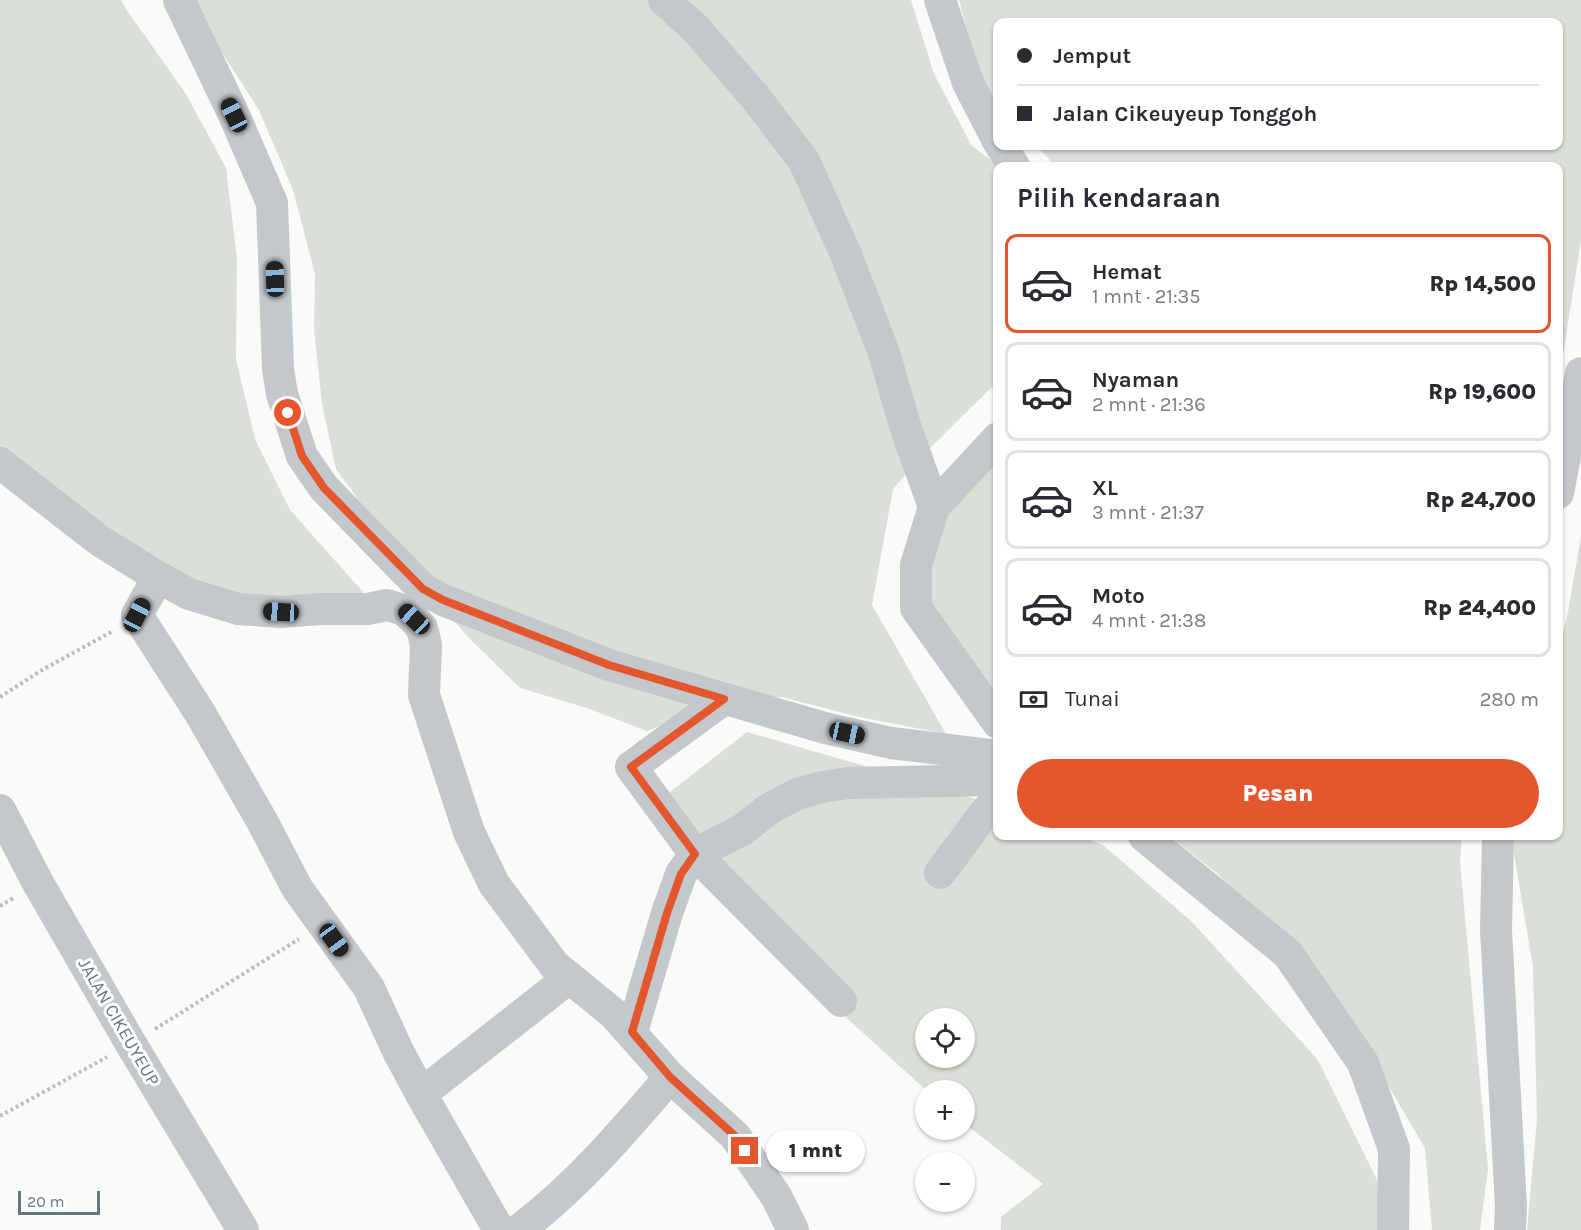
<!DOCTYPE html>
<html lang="id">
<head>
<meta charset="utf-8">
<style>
  body { margin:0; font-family:Karla,sans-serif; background:#f2f2f3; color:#2b2b33; height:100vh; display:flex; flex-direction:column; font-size:22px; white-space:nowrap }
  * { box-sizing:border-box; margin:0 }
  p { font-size:20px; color:#7c7c81 }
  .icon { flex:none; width:33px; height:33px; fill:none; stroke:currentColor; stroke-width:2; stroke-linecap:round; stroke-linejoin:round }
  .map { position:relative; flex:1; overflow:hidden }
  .panel { position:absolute; left:993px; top:162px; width:570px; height:678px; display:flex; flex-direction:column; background:#fff; border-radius:12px; box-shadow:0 2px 4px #0004 }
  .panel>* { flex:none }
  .top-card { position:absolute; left:993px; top:18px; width:570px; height:132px; border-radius:12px; box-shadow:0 2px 4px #0004; display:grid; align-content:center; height:132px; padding:0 24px; background:#fff }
  .buttons { position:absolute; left:915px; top:1008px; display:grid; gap:12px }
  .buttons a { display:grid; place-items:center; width:60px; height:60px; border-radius:50%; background:#fff; box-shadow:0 2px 4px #0004; font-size:30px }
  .scale { position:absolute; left:18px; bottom:15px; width:82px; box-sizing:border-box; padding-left:6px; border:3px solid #657683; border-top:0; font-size:16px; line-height:21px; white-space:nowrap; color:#657683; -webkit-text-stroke:4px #fff; paint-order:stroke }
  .end { position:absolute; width:27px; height:27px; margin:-14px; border:8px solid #e4572e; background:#fff; box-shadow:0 0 0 3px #fff }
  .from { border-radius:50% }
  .bubble { position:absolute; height:42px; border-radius:21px; background:#fff; box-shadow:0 2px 4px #0004; font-size:20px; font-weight:800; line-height:42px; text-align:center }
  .car { position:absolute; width:18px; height:36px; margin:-18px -9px; border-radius:8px; box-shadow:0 0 4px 2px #0007; background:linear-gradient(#222 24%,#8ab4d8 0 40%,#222 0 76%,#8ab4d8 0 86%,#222 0) }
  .top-card b { display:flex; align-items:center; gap:21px; height:57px; font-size:22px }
  .top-card b+b { border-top:2px solid #e1e1e2 }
  .top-card i { width:15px; height:15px; background:#2b2b33 }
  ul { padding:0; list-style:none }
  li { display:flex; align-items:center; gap:18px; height:99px; margin:0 12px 9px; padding:0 12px; border:3px solid #e1e1e2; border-radius:12px }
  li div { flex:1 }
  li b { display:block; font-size:22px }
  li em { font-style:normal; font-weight:800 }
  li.on { border-color:#e4572e }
  li>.icon { width:54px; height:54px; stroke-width:1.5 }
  h2 { padding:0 24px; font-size:27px; line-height:72px }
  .pay { display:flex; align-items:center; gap:15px; height:66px; padding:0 24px; font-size:22px }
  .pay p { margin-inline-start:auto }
  .action { display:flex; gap:12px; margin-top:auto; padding:12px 24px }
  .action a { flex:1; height:69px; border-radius:36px; background:#e4572e; color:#fff; font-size:24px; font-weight:800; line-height:69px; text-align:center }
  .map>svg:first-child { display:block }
  .green { fill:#dadfd7; fill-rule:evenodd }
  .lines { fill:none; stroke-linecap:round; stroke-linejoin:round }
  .path { stroke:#bbbfc2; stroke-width:4; stroke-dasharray:3 3; stroke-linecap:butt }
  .minor { stroke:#c3c8cc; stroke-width:32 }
  .route { stroke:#e4572e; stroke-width:8 }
  .labels { text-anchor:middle; stroke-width:6; stroke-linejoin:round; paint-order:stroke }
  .street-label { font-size:18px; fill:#657683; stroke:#fff }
</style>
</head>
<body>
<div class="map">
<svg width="1581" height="1230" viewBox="0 0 1581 1230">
  <rect width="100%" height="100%" fill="#fafaf8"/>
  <g class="green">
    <path d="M 0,0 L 121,0 L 126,9 L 186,94 L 226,168 L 237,259 L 236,359 L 255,439 L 290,510 L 363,592 L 350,616 L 257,623 L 0,473 Z"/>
    <path d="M 188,0 L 911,0 L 934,74 L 972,146 L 999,166 L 997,382 L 927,451 L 893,489 L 872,605 L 946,734 L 855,716 L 782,697 L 726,696 L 699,712 L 647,731 L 587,708 L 520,688 L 467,636 L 393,547 L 336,469 L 322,404 L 314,329 L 315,274 L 293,190 L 259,110 Z"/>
    <path d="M 959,0 L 1581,0 L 1581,240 L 1559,381 L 1558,166 L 1056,166 L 1036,146 L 1558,146 L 1558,22 L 998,22 L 997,104 L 982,87 Z"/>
    <path d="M 997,449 L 997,707 L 922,605 L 934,515 Z"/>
    <path d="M 1581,536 L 1581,1230 L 1527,1230 L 1537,1119 L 1533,967 L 1511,836 L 1558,836 L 1559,648 L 1568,612 Z"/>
    <path d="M 747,732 L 951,791 L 997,806 L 998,836 L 1079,836 L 1103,845 L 1192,922 L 1318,1060 L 1381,1188 L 1379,1230 L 1001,1230 L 1001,1217 L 1043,1184 L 965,1124 L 964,1090 L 926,1090 L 840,1012 L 666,795 ZM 926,1018 L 964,1018 L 964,1058 L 926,1058 Z"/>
    <path d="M 1170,836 L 1462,836 L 1460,862 L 1488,1169 L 1480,1230 L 1432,1230 L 1425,1148 L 1369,1053 L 1297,957 L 1218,874 Z"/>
  </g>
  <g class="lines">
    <g class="path">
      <path d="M 0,697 L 42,670 L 113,631"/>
      <path d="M 0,906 L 15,897"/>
      <path d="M 155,1029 L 299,939"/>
      <path d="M 0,1116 L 107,1057"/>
    </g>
    <g class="minor">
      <path d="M 179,0 L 234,115 L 272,203 L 278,369 L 282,394 L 302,456 L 324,488 L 412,578 L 423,589 L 443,600 L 609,665 L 825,728 L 891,743 L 998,756"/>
      <path d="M 664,0 L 696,29 L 755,97 L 804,161 L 847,257 L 884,353 L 906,429 L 934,507"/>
      <path d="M 940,0 L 968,83 L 998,141"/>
      <path d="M 1001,146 L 1014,166"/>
      <path d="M 998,438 L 934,507 L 916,565 L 916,608 L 998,723"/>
      <path d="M 0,463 L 100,541 L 158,577 L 189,594 L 238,609 L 281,612 L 320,609 L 368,609 L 387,605 L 404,610 L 414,619 L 422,628 L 426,645 L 424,695 L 469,832 L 494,884 L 555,966 L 614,1014 L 670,1077 L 735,1136 L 776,1196 L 793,1230"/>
      <path d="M 1558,493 L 1581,373"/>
      <path d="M 158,577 L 137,615 L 200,713 L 262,821 L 297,888 L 369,988 L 398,1051 L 421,1094 L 499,1230"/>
      <path d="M 724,699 L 631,767 L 695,854 L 841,1001"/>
      <path d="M 0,810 L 38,883 L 131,1044 L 243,1230"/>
      <path d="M 1144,836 L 1288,954 L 1363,1063 L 1394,1149 L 1393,1230"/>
      <path d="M 1498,836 L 1496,930 L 1511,1207 L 1510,1230"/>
      <path d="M 940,873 L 983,815 L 998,799"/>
      <path d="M 632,1032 L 667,913 L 681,874 L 695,854 L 742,830 L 769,809 L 797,794 L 822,787 L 848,783 L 998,780"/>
      <path d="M 421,1094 L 569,978"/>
      <path d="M 519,1230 C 577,1186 623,1132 670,1077"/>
    </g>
  </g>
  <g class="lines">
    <path class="route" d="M 288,413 L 302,456 L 324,488 L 423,589 L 443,600 L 609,665 L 724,699 L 631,767 L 695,854 L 681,874 L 667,913 L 632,1032 L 670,1077 L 735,1136 L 745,1151"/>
  </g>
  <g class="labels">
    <g class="street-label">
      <text transform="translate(119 1022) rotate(60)" y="6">JALAN CIKEUYEUP</text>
    </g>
  </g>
</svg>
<div class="buttons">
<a><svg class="icon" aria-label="locate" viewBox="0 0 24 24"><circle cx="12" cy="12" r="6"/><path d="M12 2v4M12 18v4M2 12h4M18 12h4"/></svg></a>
<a>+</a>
<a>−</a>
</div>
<div class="scale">20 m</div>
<i class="end from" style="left:288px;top:413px"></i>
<i class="end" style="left:745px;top:1151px"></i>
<div class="bubble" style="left:766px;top:1130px;width:99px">1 mnt</div>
<i class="car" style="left:234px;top:115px;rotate:334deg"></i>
<i class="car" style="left:275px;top:279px;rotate:358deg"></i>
<i class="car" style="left:281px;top:612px;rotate:273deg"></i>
<i class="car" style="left:137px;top:615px;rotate:28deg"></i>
<i class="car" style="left:414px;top:619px;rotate:313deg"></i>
<i class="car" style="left:847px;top:733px;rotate:102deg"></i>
<i class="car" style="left:334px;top:940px;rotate:144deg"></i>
<div class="top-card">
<b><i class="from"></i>Jemput</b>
<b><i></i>Jalan Cikeuyeup Tonggoh</b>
</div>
<section class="panel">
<h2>Pilih kendaraan</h2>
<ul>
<li class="on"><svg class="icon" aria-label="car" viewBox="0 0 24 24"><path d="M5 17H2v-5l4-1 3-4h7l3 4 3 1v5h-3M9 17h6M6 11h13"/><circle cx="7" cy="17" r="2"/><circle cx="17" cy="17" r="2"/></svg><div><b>Hemat</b><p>1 mnt · 21:35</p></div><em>Rp 14,500</em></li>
<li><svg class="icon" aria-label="car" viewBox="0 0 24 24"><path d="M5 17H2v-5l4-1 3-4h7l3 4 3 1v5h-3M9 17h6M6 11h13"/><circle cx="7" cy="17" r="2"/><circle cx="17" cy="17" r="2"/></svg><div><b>Nyaman</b><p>2 mnt · 21:36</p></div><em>Rp 19,600</em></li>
<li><svg class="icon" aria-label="car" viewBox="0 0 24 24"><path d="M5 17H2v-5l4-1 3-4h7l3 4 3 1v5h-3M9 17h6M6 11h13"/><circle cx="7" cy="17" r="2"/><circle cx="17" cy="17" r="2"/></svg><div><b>XL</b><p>3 mnt · 21:37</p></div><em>Rp 24,700</em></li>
<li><svg class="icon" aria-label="car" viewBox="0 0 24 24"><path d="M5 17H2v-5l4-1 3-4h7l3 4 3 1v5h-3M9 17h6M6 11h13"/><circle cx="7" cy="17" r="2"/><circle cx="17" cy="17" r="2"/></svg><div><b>Moto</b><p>4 mnt · 21:38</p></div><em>Rp 24,400</em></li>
</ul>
<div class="pay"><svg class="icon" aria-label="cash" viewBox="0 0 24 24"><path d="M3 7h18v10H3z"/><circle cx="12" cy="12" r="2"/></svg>Tunai<p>280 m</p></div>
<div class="action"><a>Pesan</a></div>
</section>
</div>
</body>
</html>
